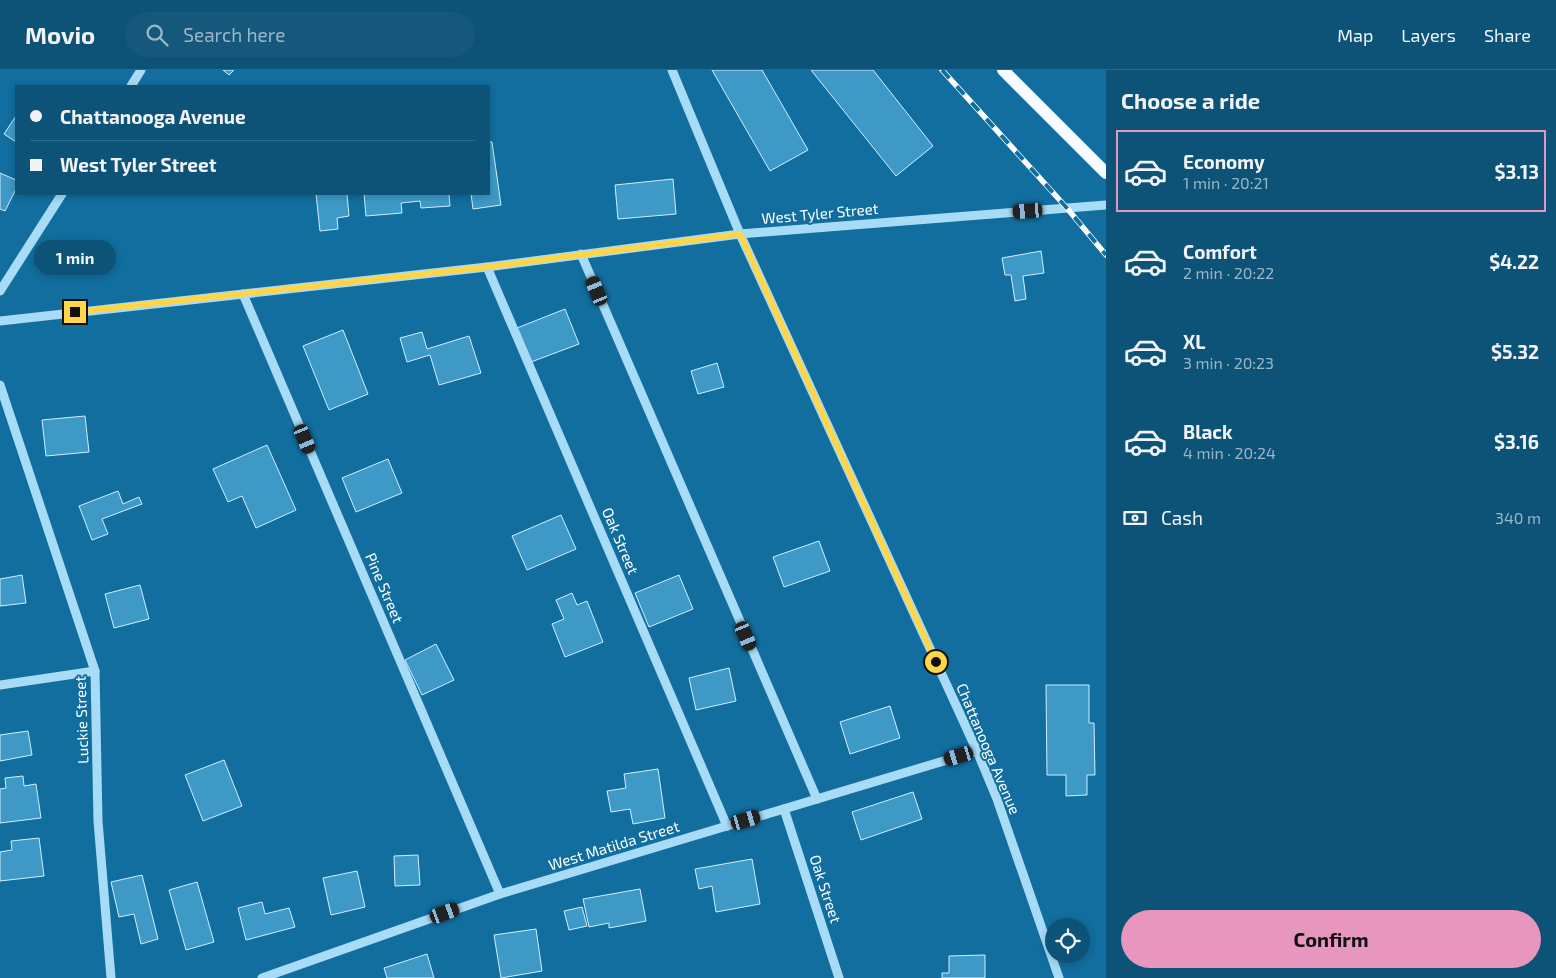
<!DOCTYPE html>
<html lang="en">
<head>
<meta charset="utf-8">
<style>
  body { margin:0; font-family:"Exo 2",sans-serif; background:#16587c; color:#f1f3f6; height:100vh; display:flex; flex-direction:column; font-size:19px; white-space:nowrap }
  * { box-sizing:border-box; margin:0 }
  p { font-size:16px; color:#9ab6c6 }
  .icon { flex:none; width:28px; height:28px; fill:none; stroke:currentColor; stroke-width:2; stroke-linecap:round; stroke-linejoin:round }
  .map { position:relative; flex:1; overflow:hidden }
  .side { display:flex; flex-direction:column; background:#0d5277; width:450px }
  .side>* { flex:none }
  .hud { position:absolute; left:15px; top:15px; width:475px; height:110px; border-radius:0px; box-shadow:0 2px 8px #0003; display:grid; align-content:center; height:110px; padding:0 15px; background:#0d5277 }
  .controls { position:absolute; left:1045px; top:848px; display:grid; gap:10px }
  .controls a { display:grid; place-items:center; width:45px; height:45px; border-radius:50%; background:#0d5277; box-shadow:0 2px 8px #0003; font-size:25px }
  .end { position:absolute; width:22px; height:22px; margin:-11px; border:6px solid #ffd54a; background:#111; box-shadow:0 0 0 2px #111 }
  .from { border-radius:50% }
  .bubble { position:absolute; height:35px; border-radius:18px; background:#0d5277; box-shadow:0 2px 8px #0003; font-size:16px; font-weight:700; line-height:35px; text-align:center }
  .car { position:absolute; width:15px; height:30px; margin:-15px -8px; border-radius:6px; box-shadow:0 0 4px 1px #0007; background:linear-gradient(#222 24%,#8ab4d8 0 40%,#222 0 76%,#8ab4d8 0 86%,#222 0) }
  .hud b { display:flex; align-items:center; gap:18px; height:48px; font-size:19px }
  .hud b+b { border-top:1px solid #2d6989 }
  .hud i { width:12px; height:12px; background:#f1f3f6 }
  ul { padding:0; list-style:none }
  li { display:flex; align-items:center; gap:15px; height:82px; margin:0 10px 8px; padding:0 5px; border:2px solid transparent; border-radius:0px }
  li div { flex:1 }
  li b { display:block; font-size:19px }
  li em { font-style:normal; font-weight:700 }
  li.active { border-color:#e797bd }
  li>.icon { width:45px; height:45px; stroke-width:1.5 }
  h2 { padding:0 15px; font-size:22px; line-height:60px }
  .pay { display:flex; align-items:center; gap:12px; height:55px; padding:0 15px; font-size:19px }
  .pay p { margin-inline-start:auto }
  .cta { display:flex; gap:10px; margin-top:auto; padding:10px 15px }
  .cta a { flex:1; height:58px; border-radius:30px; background:#e797bd; color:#111; font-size:20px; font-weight:700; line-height:58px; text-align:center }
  header { display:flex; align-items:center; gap:30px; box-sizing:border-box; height:70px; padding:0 25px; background:#0d5277; border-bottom:1px solid #2d6989 }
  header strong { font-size:24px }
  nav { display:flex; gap:28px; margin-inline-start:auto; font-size:18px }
  .search { width:350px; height:45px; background:#16587c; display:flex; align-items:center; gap:12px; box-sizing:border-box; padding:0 18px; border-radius:28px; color:#9ab6c6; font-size:19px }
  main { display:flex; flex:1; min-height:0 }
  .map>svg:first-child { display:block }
  .building { fill:#3e99c7; stroke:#d1effe }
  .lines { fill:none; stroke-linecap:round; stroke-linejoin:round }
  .minor { stroke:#a8dbf5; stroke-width:9 }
  .major { stroke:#f6fcff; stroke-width:12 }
  .rail-casing { stroke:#fff; stroke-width:5.5 }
  .rail { stroke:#116e9f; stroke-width:4; stroke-dasharray:11; stroke-linecap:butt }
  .route { stroke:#ffd54a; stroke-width:6 }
  .labels { text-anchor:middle; stroke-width:4; stroke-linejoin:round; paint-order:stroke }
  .street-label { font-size:15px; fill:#fff; stroke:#116e9f }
</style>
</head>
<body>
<header>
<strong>Movio</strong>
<div class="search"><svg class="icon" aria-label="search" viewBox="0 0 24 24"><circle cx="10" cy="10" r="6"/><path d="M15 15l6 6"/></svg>Search here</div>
<nav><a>Map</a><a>Layers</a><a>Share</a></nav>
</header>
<main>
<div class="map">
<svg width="1106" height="908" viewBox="0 0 1106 908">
  <rect width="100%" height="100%" fill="#116e9f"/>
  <g class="building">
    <path d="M 223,0 L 234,0 L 229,5 Z"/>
    <path d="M 712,0 L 762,0 L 808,80 L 770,101 Z"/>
    <path d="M 811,0 L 873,0 L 933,76 L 896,106 Z"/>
    <path d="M 16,46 L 16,72 L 4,64 Z"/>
    <path d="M 489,72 L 492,72 L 501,135 L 473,139 L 471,124 L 489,124 Z"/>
    <path d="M 0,103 L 16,110 L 16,119 L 5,141 L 0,139 Z"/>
    <path d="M 673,109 L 676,144 L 618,149 L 615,115 Z"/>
    <path d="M 316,124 L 347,124 L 349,146 L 337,148 L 338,159 L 320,161 Z"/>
    <path d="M 364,124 L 449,124 L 450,136 L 421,138 L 420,131 L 401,133 L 402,143 L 366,146 Z"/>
    <path d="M 1041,181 L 1044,203 L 1023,206 L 1026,229 L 1015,231 L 1011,205 L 1005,205 L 1002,188 Z"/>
    <path d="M 565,239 L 579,274 L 531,292 L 517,258 Z"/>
    <path d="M 343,260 L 368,324 L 329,340 L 303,276 Z"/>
    <path d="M 422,262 L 427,279 L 469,266 L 481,303 L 439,315 L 430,285 L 407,292 L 400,268 Z"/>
    <path d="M 717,293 L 724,317 L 698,324 L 691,301 Z"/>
    <path d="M 85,346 L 89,382 L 46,386 L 42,350 Z"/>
    <path d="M 267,375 L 296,440 L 256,458 L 242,426 L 228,432 L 213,399 Z"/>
    <path d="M 388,389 L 402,423 L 356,442 L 342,408 Z"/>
    <path d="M 118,421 L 123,434 L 139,427 L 142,434 L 102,449 L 108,464 L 92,470 L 79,436 Z"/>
    <path d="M 561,445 L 576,479 L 527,500 L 512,466 Z"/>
    <path d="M 819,471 L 830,501 L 784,517 L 773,487 Z"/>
    <path d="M 22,505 L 26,533 L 0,536 L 0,509 Z"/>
    <path d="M 679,505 L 693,539 L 649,557 L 635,523 Z"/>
    <path d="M 140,515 L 149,549 L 114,558 L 105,524 Z"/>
    <path d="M 572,523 L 577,535 L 587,531 L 603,572 L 565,587 L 552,554 L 564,549 L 556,530 Z"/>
    <path d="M 436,574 L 454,610 L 422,625 L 405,590 Z"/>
    <path d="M 729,598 L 736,631 L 696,640 L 689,608 Z"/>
    <path d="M 1046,615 L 1089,615 L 1089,653 L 1094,653 L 1095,705 L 1087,705 L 1087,725 L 1066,726 L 1066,705 L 1047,705 Z"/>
    <path d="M 890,636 L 900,668 L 850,684 L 840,652 Z"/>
    <path d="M 28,661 L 32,685 L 0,691 L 0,665 Z"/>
    <path d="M 224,690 L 242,736 L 203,751 L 185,705 Z"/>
    <path d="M 658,699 L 665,748 L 633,754 L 630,739 L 611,742 L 607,721 L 626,718 L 624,704 Z"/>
    <path d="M 23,706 L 24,716 L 36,714 L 41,748 L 0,753 L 0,719 L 6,718 L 5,708 Z"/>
    <path d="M 913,722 L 922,749 L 861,770 L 852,742 Z"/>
    <path d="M 39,768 L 44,806 L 0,811 L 0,782 L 12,780 L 11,771 Z"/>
    <path d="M 418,785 L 420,815 L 395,816 L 394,786 Z"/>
    <path d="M 752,789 L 760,834 L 716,842 L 712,816 L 699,819 L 695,799 Z"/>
    <path d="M 357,801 L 365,837 L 331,845 L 323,808 Z"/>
    <path d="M 142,805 L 158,869 L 141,874 L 134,844 L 119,847 L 111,812 Z"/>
    <path d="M 197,812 L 214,872 L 186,880 L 169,820 Z"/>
    <path d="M 640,819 L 646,851 L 609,858 L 609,853 L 589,857 L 583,829 Z"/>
    <path d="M 262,832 L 265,844 L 289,838 L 295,857 L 246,870 L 238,838 Z"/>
    <path d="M 582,837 L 587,856 L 569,860 L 564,841 Z"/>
    <path d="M 536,859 L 542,901 L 501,908 L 494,865 Z"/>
    <path d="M 427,884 L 434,908 L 387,908 L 384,898 Z"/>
    <path d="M 985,885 L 985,908 L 942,908 L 942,903 L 949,903 L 949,886 Z"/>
  </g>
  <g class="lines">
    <g class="minor">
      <path d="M 672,0 L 740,164 L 977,681 L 997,729 L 1059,908"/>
      <path d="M 131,16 L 141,0"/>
      <path d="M 581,184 L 817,729"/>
      <path d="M 487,197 L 727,756"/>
      <path d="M 0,221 L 62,124"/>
      <path d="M 243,224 L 500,824"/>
      <path d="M 0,251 L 487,197 L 740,164 L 1106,135"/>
      <path d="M 0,315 L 95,601 L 98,751 L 111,908"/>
      <path d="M 0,615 L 95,601"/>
      <path d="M 784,739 L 839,908"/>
      <path d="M 262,908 L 500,824 L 977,681"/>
    </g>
    <path class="major" d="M 1003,0 L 1106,103"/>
    <defs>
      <path id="rail" d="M 942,0 L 1066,137 L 1106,185"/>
    </defs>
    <use href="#rail" class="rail-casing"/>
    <use href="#rail" class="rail"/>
  </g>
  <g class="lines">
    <path class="route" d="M 75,242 L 487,197 L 740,164 L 936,592"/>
  </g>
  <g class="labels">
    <g class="street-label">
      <text transform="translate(820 144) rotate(-5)" y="5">West Tyler Street</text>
      <text transform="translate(620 471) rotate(67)" y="5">Oak Street</text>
      <text transform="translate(384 518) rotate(67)" y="5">Pine Street</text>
      <text transform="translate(82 650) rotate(-92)" y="5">Luckie Street</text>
      <text transform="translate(988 679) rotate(67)" y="5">Chattanooga Avenue</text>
      <text transform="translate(614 776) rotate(-17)" y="5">West Matilda Street</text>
      <text transform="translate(825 819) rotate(72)" y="5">Oak Street</text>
    </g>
  </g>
</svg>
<div class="controls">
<a><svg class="icon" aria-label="locate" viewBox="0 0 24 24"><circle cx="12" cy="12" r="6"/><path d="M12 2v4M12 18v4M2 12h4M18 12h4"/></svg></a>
</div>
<i class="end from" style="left:936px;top:592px"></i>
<i class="end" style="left:75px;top:242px"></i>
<div class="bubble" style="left:34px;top:170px;width:82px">1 min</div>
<i class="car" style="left:1028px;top:141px;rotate:266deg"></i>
<i class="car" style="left:597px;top:221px;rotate:337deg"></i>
<i class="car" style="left:305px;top:369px;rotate:157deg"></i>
<i class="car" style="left:746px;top:566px;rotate:157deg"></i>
<i class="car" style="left:959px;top:686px;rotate:253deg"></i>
<i class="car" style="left:746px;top:750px;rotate:74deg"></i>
<i class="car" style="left:445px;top:843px;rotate:70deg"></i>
<div class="hud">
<b><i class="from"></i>Chattanooga Avenue</b>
<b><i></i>West Tyler Street</b>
</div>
</div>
<section class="side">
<h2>Choose a ride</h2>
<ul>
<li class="active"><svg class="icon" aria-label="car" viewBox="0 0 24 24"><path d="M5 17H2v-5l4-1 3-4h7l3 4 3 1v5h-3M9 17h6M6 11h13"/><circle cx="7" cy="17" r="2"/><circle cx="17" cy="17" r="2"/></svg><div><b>Economy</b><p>1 min · 20:21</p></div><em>$3.13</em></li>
<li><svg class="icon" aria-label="car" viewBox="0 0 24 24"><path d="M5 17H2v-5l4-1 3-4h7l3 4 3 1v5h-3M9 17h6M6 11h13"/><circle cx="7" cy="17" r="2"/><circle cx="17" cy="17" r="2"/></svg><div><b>Comfort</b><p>2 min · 20:22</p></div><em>$4.22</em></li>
<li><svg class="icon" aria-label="car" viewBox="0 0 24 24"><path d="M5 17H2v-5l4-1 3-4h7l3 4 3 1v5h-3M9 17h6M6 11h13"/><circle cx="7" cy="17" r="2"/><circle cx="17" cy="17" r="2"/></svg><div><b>XL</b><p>3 min · 20:23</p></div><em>$5.32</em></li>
<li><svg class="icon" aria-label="car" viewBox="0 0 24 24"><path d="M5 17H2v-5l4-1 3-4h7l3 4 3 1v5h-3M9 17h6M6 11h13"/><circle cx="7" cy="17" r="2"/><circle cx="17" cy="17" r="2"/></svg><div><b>Black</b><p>4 min · 20:24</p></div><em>$3.16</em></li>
</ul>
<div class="pay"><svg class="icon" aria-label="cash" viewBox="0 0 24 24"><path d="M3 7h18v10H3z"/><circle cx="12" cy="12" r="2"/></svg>Cash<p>340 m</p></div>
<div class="cta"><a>Confirm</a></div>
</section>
</main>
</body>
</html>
